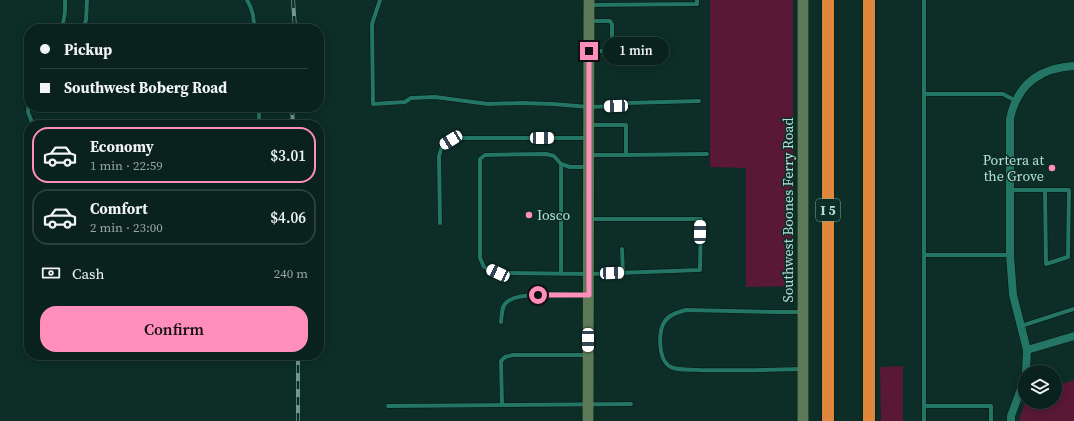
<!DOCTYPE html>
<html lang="en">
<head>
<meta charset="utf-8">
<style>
  body { margin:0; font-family:"Source Serif 4",serif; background:#122a26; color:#f1f3f6; height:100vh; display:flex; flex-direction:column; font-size:15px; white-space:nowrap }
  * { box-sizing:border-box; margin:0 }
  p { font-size:13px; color:#99a4a4 }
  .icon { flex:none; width:22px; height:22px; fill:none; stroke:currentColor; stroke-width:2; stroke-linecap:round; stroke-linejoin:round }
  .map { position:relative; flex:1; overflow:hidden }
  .drawer { position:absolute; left:24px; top:120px; width:300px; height:240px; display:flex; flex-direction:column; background:#09221d; border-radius:16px; box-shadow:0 2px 10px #0003,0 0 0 1px #293f3b }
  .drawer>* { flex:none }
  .guide { position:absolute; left:24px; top:24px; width:300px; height:88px; border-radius:16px; box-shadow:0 2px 10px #0003,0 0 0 1px #293f3b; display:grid; align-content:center; height:88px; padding:0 16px; background:#09221d }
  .controls { position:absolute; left:1018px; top:365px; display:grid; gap:8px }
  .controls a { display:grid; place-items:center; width:44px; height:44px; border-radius:50%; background:#09221d; box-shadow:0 2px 10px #0003,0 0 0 1px #293f3b; font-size:20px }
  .end { position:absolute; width:18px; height:18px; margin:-9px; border:5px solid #ff8eba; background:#111; box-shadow:0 0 0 2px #111 }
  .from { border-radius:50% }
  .bubble { position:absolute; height:28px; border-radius:14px; background:#09221d; box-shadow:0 2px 10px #0003,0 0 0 1px #293f3b; font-size:13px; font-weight:600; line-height:28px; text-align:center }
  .car { position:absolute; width:12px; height:24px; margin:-12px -6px; border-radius:5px; box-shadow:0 0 3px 1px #0007; background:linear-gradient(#fff 24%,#345 0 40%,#fff 0 76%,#345 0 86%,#fff 0) }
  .guide b { display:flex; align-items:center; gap:14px; height:38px; font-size:15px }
  .guide b+b { border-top:1px solid #293f3b }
  .guide i { width:10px; height:10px; background:#f1f3f6 }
  ul { padding:7px 0 0; list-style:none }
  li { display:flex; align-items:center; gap:12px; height:56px; margin:0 8px 6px; padding:0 8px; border:2px solid #293f3b; border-radius:16px }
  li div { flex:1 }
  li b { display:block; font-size:15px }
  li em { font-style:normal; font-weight:600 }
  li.active { border-color:#ff8eba }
  li>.icon { width:36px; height:36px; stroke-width:1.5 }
  .pay { display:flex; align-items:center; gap:10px; height:44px; padding:0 16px; font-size:15px }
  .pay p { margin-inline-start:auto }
  .button { display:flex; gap:8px; margin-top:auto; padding:8px 16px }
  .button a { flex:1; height:46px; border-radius:16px; background:#ff8eba; color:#111; font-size:16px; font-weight:600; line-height:46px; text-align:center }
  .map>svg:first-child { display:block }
  .green { fill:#591836 }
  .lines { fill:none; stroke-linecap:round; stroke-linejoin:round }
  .lane-casing { stroke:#061310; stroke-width:5 }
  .street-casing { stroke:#061310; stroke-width:9 }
  .secondary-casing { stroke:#061310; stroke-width:12 }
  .highway-casing { stroke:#061310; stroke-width:13 }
  .lane { stroke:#237564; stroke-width:4 }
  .street { stroke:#237564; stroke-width:8 }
  .secondary { stroke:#5c7a58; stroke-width:11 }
  .highway { stroke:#e0863d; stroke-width:12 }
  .rail-casing { stroke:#6f998f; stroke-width:4 }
  .rail { stroke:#0c2e27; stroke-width:2.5; stroke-dasharray:8; stroke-linecap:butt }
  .route { stroke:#ff8eba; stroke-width:5 }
  .poi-dot { fill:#ff8eba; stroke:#0c2e27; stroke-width:1.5 }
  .labels { text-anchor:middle; stroke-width:3; stroke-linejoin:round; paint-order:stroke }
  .shield { fill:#0c2e27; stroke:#80aba0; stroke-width:1 }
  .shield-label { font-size:13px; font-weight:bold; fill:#b2e1d4 }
  .poi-label { font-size:14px; fill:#b2e1d4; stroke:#0c2e27; text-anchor:end }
  .street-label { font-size:14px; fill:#b2e1d4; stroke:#0c2e27 }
</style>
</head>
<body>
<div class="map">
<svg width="1074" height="421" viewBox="0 0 1074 421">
  <rect width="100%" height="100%" fill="#0c2e27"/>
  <g class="green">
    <path d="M 710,0 L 793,0 L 793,286 L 746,287 L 746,168 L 710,167 Z"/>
    <path d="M 903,366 L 903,421 L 881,421 L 880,367 Z"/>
    <path d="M 1074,380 L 1074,421 L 1019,421 L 1025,402 L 1055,402 L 1055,386 Z"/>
  </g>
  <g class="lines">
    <defs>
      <g id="lane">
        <path d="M 247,0 C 253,10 254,18 254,29"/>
        <path d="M 380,0 L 372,24 L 373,104 L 405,102 L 411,98 L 435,97 L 488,104 L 521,103 L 553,104 L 589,107 L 616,106 L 627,103 L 699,101"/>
        <path d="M 589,5 L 697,4 L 697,0"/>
        <path d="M 589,21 L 610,21 L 612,24 L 612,49 L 610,51 L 589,51"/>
        <path d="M 62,29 L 65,12 L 65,0"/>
        <path d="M 83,29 L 86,20 L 87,0"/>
        <path d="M 924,94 L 1003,94 L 1016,101"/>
        <path d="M 29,100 L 28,112 L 33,125"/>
        <path d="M 259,107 L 259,125"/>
        <path d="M 589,125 L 626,125 L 626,155 L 589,155"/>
        <path d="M 626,155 L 707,154"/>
        <path d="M 561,164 L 561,274"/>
        <path d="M 588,167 L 570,167 L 561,164 L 554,156 L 546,154 L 485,155 L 480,159 L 480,258 L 484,267 L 498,273 L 589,274 L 700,270 L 701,219 L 589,219"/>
        <path d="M 1010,190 L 1069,190 L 1068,257 L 1046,264 L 1045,190"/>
        <path d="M 440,223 L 439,156 L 442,146 L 451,140 L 463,138 L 588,138"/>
        <path d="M 622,249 L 623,273"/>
        <path d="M 924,255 L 1010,255"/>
        <path d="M 802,312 L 775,312 L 686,310 C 679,312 670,314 665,321 C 658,331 658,358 669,366 C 677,371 690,369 699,370 C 734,371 768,370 803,369"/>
        <path d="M 501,322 C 502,316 501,306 507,302 C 519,291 570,295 587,295"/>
        <path d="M 1021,326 L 1074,309"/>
        <path d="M 502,405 L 501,361 L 505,357 L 513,355 L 588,355"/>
        <path d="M 388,406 L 631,404"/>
        <path d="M 924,406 L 991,406 L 991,421"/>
        <path d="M 924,421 L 924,0"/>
      </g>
      <g id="street">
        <path d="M 1027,350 L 1074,336"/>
        <path d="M 1026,372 L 1027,350 L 1013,295 L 1010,255 L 1010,119 C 1017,85 1039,68 1074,66"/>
        <path d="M 1011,421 L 1011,416 L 1025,378"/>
      </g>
      <g id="secondary">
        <path d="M 588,421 L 589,0"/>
        <path d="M 803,421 L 803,0"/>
      </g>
      <g id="highway">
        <path d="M 828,0 L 828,421"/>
        <path d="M 869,421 L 869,0"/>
      </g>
    </defs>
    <use href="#lane" class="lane-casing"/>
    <use href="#street" class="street-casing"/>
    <use href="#secondary" class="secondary-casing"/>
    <use href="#highway" class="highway-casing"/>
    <use href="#lane" class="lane"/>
    <use href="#street" class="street"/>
    <use href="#secondary" class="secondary"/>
    <use href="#highway" class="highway"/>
    <defs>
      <g id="rail">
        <path d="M 293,0 L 295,29"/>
        <path d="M 292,107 L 293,125"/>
        <path d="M 298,421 L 298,355"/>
      </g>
    </defs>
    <use href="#rail" class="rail-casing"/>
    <use href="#rail" class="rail"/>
  </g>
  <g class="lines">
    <path class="route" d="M 538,295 L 589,295 L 589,51"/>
  </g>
  <g class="poi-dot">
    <circle cx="1052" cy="168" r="4"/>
    <circle cx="529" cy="215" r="4"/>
  </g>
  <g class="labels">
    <rect class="shield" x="816" y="199" width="24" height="22" rx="3"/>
    <g class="shield-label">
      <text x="828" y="215">I 5</text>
    </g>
    <g class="poi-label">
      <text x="1044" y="165">Portera at<tspan x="1044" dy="16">the Grove</tspan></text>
      <text x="537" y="220" text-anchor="start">Iosco</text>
    </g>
    <g class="street-label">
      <text transform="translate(788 210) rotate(-90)" y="5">Southwest Boones Ferry Road</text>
    </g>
  </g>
</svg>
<div class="controls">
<a><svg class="icon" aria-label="layers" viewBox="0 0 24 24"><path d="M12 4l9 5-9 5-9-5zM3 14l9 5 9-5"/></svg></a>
</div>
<i class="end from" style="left:538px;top:295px"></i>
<i class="end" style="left:589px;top:51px"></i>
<div class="bubble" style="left:603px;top:37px;width:66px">1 min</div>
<i class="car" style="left:616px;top:106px;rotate:268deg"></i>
<i class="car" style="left:542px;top:138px;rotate:90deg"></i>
<i class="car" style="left:451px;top:140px;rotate:238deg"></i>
<i class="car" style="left:700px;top:232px;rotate:1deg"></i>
<i class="car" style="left:498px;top:273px;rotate:295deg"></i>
<i class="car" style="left:612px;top:273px;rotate:88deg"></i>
<i class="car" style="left:588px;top:340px;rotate:180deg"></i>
<div class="guide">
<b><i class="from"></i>Pickup</b>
<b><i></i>Southwest Boberg Road</b>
</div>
<section class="drawer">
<ul>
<li class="active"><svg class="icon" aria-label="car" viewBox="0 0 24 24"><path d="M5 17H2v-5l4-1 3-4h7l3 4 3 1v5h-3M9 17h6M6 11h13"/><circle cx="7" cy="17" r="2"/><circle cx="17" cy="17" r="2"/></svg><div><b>Economy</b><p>1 min · 22:59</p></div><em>$3.01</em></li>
<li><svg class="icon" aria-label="car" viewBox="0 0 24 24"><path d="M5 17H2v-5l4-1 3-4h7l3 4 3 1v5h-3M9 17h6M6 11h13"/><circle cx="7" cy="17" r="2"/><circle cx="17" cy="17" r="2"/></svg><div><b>Comfort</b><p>2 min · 23:00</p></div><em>$4.06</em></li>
</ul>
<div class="pay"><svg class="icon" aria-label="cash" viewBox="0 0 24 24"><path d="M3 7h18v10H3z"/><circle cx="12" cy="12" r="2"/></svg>Cash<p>240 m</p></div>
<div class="button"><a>Confirm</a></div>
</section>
</div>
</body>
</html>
